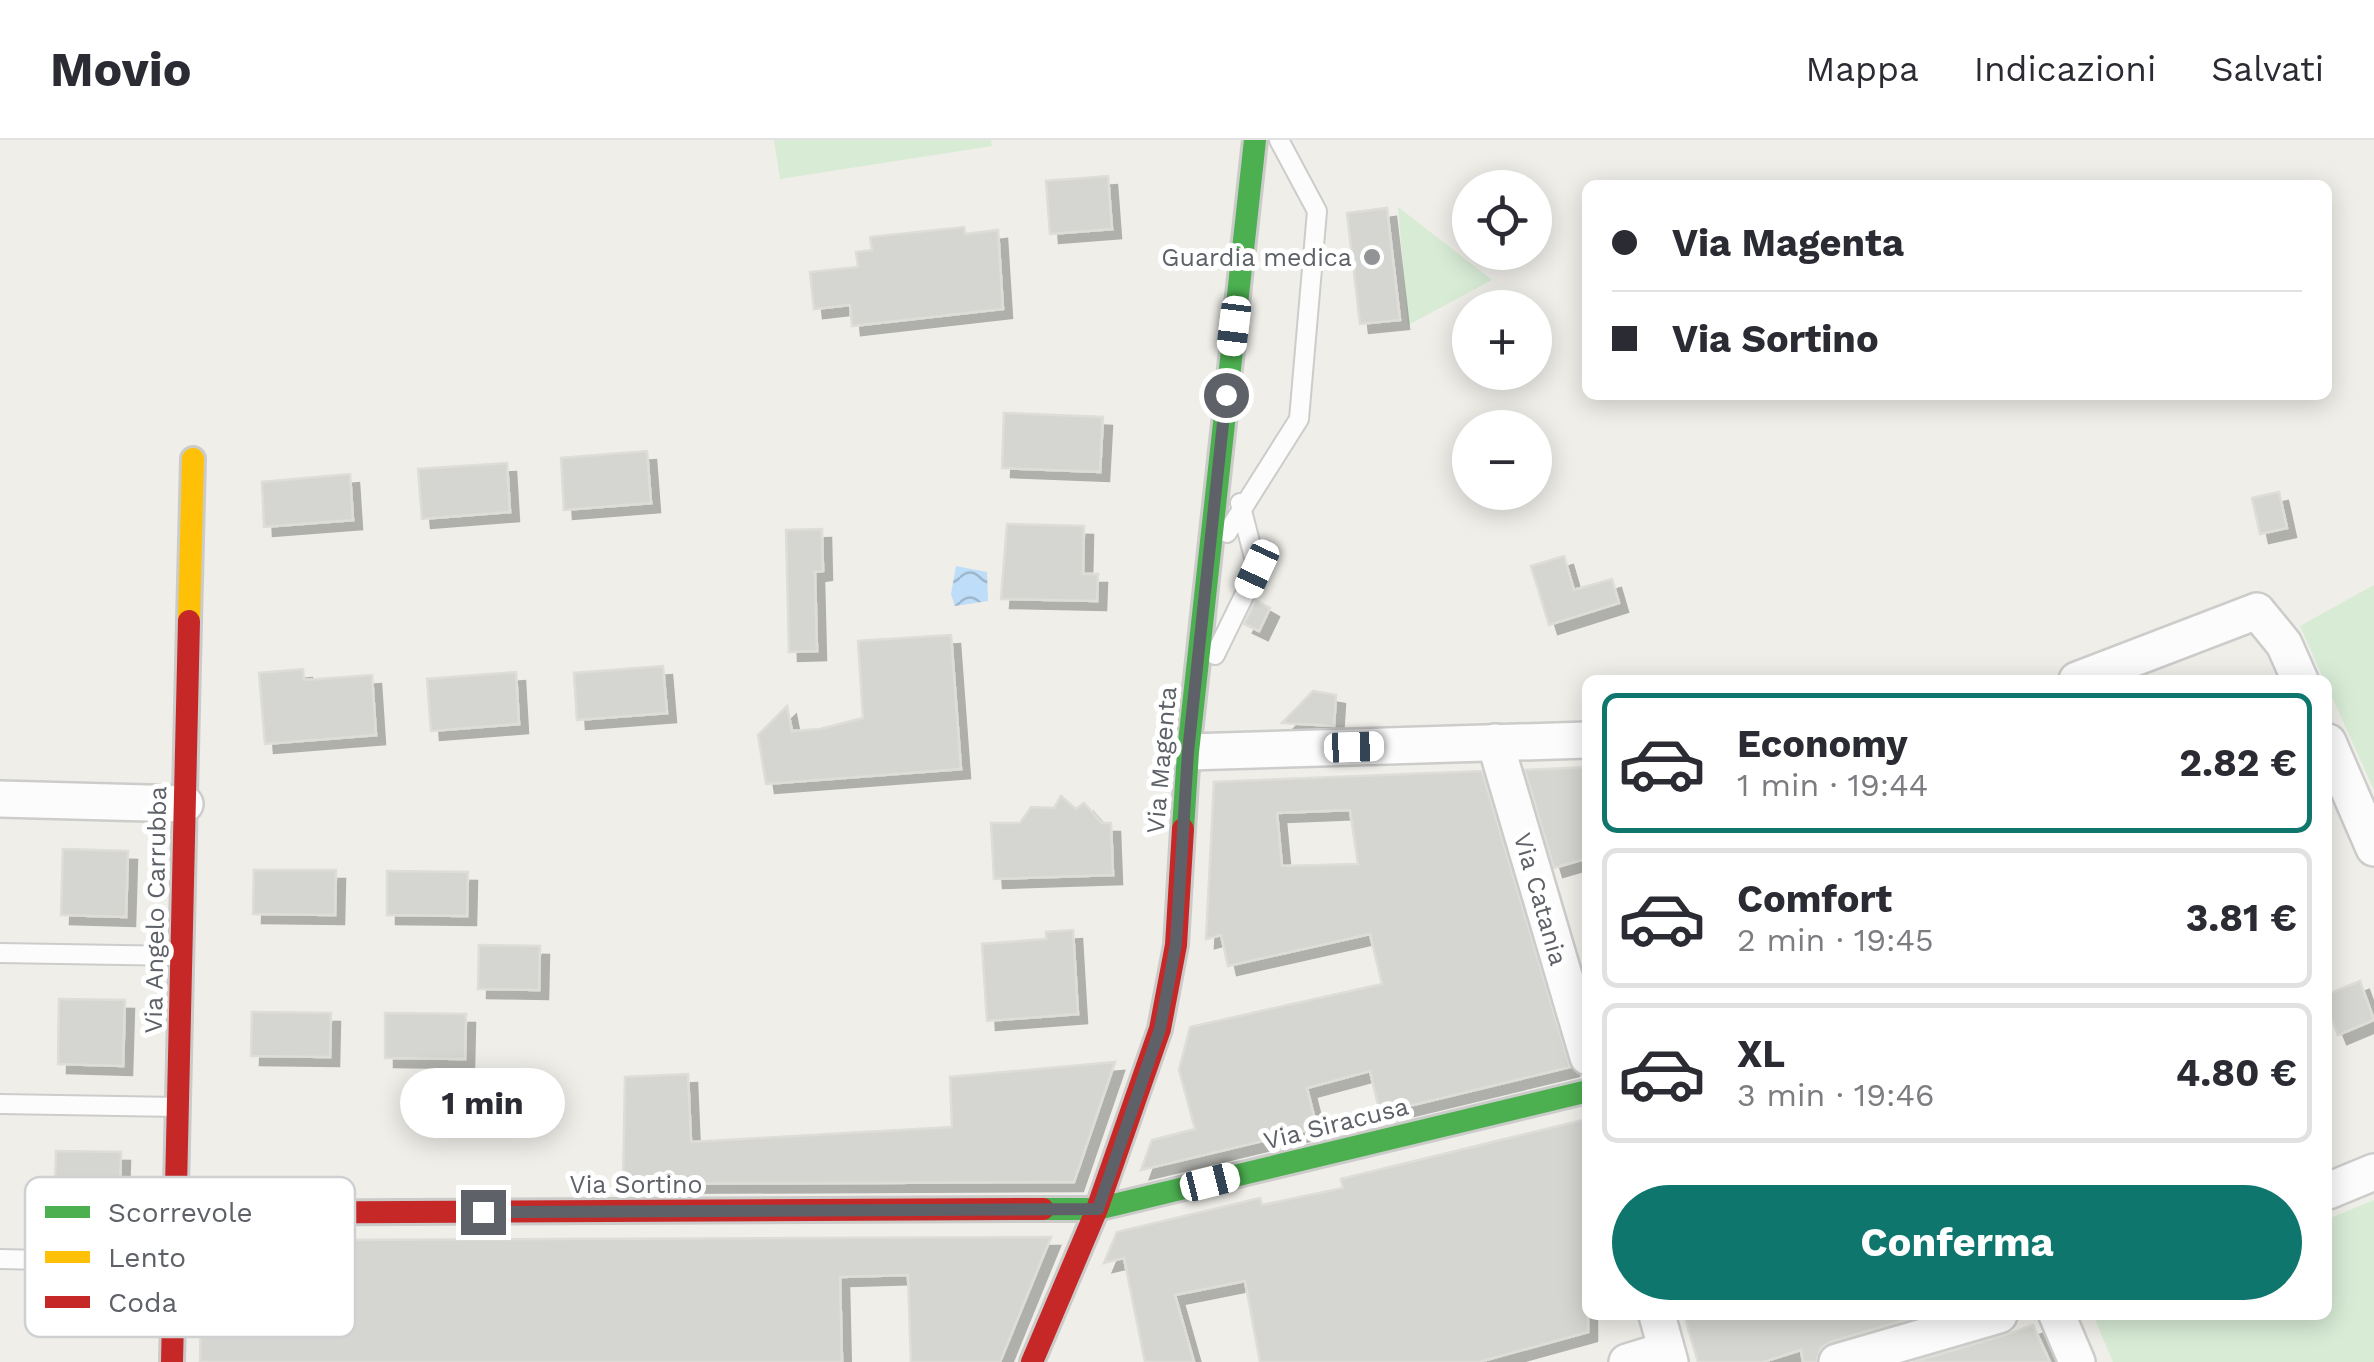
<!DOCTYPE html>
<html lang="it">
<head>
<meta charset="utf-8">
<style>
  body { margin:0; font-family:"Work Sans",sans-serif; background:#f2f2f3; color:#2b2b33; height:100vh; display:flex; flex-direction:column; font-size:38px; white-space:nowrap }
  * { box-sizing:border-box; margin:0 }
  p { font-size:32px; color:#7c7c81 }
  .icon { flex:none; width:55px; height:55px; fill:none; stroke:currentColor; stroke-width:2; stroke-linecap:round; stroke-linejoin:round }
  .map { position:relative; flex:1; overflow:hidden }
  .drawer { position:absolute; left:1582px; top:535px; width:750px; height:645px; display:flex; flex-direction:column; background:#fff; border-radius:15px; box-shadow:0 5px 25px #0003 }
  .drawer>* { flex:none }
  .top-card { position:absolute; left:1582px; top:40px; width:750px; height:220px; border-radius:15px; box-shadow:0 5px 25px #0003; display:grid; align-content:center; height:220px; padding:0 30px; background:#fff }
  .fabs { position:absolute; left:1452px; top:30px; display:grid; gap:20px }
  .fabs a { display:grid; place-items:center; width:100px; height:100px; border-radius:50%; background:#fff; box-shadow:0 5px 25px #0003; font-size:50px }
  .end { position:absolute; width:45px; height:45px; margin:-22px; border:12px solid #5e6268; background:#fff; box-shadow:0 0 0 5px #fff }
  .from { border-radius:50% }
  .bubble { position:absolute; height:70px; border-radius:35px; background:#fff; box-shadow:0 5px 25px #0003; font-size:32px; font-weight:700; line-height:70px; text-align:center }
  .car { position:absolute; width:30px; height:60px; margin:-30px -15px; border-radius:12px; box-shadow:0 0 8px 2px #0007; background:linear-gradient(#fff 24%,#345 0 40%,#fff 0 76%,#345 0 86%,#fff 0) }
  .top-card b { display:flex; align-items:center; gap:35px; height:95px; font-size:38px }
  .top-card b+b { border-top:2px solid #e1e1e2 }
  .top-card i { width:25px; height:25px; background:#2b2b33 }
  ul { padding:18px 0 0; list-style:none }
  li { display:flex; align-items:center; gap:30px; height:140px; margin:0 20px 15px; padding:0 10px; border:5px solid #e1e1e2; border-radius:15px }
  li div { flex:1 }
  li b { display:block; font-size:38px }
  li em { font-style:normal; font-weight:700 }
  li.current { border-color:#0f766e }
  li>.icon { width:90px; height:90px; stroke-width:1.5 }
  .cta { display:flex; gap:20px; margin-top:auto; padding:20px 30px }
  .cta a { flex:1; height:115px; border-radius:60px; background:#0f766e; color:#fff; font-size:40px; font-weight:700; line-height:115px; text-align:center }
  header { display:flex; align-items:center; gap:60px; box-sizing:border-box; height:140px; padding:0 50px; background:#fff; border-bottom:2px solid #e1e1e2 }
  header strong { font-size:48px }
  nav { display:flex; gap:55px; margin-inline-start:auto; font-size:35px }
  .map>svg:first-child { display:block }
  .green { fill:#d7ebd5 }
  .water { fill:url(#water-waves) }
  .building { fill:#d5d5d2; stroke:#deddd8; stroke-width:2.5; fill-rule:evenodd; filter:url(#shadow) }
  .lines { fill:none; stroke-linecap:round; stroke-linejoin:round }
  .lane-casing { stroke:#cccccb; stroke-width:22 }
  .street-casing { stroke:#cccccb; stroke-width:40 }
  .fast-casing { stroke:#cbcbca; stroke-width:28 }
  .slow-casing { stroke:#cbcbca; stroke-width:28 }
  .jam-casing { stroke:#cbcbca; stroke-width:28 }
  .lane { stroke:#fdfcfc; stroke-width:18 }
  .street { stroke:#fdfcfc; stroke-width:35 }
  .fast { stroke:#4caf50; stroke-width:22 }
  .slow { stroke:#ffc107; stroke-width:22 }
  .jam { stroke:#c62828; stroke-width:22 }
  .route { stroke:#5e6268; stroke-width:12 }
  .poi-dot { fill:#919395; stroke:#fff; stroke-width:4 }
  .labels { text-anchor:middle; stroke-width:10; stroke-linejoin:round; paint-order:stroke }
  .poi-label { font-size:25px; fill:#5e6268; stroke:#fff; text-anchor:end }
  .street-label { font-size:25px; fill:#5e6268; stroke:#fff }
  .key { fill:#fff; stroke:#cfd0d2; stroke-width:2.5 }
  .key-label { font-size:28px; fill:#5e6268 }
</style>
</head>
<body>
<header>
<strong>Movio</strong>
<nav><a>Mappa</a><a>Indicazioni</a><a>Salvati</a></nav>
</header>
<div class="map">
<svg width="2374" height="1222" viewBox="0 0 2374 1222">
  <defs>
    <pattern id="water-waves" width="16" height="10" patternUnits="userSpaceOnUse" patternTransform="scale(2.5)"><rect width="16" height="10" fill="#beddf8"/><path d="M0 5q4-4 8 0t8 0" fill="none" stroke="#9eb7cd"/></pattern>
    <filter id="shadow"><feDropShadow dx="9" dy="9" stdDeviation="0" flood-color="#0004"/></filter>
  </defs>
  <rect width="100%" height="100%" fill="#efeee9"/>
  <g class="green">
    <path d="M 774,0 L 991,0 L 992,6 L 780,39 Z"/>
    <path d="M 1398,67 L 1492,140 L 1408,185 Z"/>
    <path d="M 2374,445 L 2374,650 L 2328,548 L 2328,540 L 2324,540 L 2300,486 Z"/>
    <path d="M 2374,1060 L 2374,1222 L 2113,1222 L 2093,1175 L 2328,1175 L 2328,1079 Z"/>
  </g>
  <path class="water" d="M 956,426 L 987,432 L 988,461 L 955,466 L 951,454 Z"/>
  <g class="building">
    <path d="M 1108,36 L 1112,89 L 1050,94 L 1046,41 Z"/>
    <path d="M 1387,68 L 1400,180 L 1360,184 L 1347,73 Z"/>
    <path d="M 964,87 L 965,94 L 998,90 L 1003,169 L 852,186 L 850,165 L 814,169 L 810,132 L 858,127 L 856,112 L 872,110 L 870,97 Z"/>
    <path d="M 1004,273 L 1103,277 L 1100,332 L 1002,328 Z"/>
    <path d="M 647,311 L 651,363 L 564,370 L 561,318 Z"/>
    <path d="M 507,323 L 510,372 L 422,379 L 418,329 Z"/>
    <path d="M 350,334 L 353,380 L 264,387 L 262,342 Z"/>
    <path d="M 2279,352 L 2287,388 L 2260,394 L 2252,358 Z"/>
    <path d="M 1007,384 L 1084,386 L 1083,434 L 1098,434 L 1097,461 L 1001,459 Z"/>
    <path d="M 822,389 L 823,431 L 815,432 L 817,511 L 789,512 L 786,390 Z"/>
    <path d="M 1564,416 L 1574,450 L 1612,439 L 1619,463 L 1549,485 L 1531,426 Z"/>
    <path d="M 1256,460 L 1270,468 L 1259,491 L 1244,484 Z"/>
    <path d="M 951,495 L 961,629 L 766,644 L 758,595 L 787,566 L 792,591 L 820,589 L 863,578 L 858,501 Z"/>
    <path d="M 663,526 L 667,573 L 577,580 L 574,533 Z"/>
    <path d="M 303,529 L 304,540 L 372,535 L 376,595 L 265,604 L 259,533 Z"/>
    <path d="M 516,532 L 519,584 L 431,591 L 427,539 Z"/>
    <path d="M 1313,551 L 1336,555 L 1334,586 L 1282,583 Z"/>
    <path d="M 1588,627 L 1588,718 L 1554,728 L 1525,630 Z"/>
    <path d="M 1482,631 L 1570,927 L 1380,973 L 1370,931 L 1307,948 L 1317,988 L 1141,1030 L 1152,1000 L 1195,989 L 1179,930 L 1190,887 L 1382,844 L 1370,794 L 1228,826 L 1221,795 L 1206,799 L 1214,642 ZM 1350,670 L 1358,724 L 1282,726 L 1277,673 Z"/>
    <path d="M 1061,656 L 1076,669 L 1084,663 L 1102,683 L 1111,683 L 1113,735 L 994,739 L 991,683 L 1020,683 L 1031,667 L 1054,668 Z"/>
    <path d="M 63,709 L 128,711 L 126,777 L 61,775 Z"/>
    <path d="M 254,730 L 336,730 L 335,775 L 253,774 Z"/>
    <path d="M 387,731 L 468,732 L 467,776 L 387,775 Z"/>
    <path d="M 1073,790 L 1078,874 L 987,881 L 982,804 L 1046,799 L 1046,792 Z"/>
    <path d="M 479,805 L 540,806 L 539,850 L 478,849 Z"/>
    <path d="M 2360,841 L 2374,880 L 2338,895 L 2328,870 L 2328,854 Z"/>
    <path d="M 59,859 L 125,860 L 123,926 L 58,924 Z"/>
    <path d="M 252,872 L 331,873 L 330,917 L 251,916 Z"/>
    <path d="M 385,873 L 466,874 L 465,919 L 385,918 Z"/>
    <path d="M 1115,922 L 1074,1042 L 623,1044 L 625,937 L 688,934 L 691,1002 L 952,987 L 950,937 Z"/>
    <path d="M 1583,980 L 1588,996 L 1588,1192 L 1479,1222 L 1260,1222 L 1245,1141 L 1175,1155 L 1194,1222 L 1145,1222 L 1124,1118 L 1104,1123 L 1117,1092 L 1260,1058 L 1262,1065 L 1343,1048 L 1341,1039 Z"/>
    <path d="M 56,1011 L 121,1012 L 119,1078 L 54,1077 Z"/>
    <path d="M 1051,1097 L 1000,1222 L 911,1222 L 908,1135 L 840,1137 L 842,1222 L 200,1222 L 202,1112 L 335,1111 L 335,1100 Z"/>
    <path d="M 1684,1175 L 1923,1175 L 1830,1202 L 1821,1208 L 1816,1222 L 1803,1222 L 1801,1210 L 1763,1222 L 1698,1222 Z"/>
    <path d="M 2033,1185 L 2050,1222 L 1913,1222 L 2005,1195 Z"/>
  </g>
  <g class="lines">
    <defs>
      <g id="lane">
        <path d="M 1227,393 L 1299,279 L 1317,71 L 1279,0"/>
        <path d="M 1215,515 L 1257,429 L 1240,363"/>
        <path d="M 0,813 L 181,816"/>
        <path d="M 0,964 L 177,967"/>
        <path d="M 0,1119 L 174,1123"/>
      </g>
      <g id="street">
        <path d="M 2077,540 L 2257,471 L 2284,504 L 2300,540"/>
        <path d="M 1495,602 L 1588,917"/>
        <path d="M 2328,602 L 2374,708"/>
        <path d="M 1188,612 L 1588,600"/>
        <path d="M 0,659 L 185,664"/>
        <path d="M 2328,1051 L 2374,1032"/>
        <path d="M 1657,1175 L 1670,1222"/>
        <path d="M 2057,1175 L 2077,1222"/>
        <path d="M 1627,1222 L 1666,1210"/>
        <path d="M 1837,1222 L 1999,1175"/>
      </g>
      <g id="fast">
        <path d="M 1183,689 L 1188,612 L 1255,0"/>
        <path d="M 1043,1069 L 1097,1069 L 1588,951"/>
      </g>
      <path id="slow" d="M 189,481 L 193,319"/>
      <g id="jam">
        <path d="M 175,1073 L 1043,1069"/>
        <path d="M 172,1222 L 189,481"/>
        <path d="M 1032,1222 L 1097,1069 L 1160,889 L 1176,805 L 1183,689"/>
      </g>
    </defs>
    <use href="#lane" class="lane-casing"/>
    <use href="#street" class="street-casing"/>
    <use href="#fast" class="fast-casing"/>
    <use href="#slow" class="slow-casing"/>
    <use href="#jam" class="jam-casing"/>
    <use href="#lane" class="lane"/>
    <use href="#street" class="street"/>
    <use href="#fast" class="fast"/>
    <use href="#slow" class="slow"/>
    <use href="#jam" class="jam"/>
  </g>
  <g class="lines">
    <path class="route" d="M 483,1072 L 1098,1069 L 1160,889 L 1176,804 L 1188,612 L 1226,255"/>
  </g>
  <circle class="poi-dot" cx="1372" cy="117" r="10"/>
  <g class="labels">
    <g class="poi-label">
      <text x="1352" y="126">Guardia medica</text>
    </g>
    <g class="street-label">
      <text transform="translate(1161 620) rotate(-85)" y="9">Via Magenta</text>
      <text transform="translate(1541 759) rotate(74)" y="9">Via Catania</text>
      <text transform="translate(155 770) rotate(-89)" y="9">Via Angelo Carrubba</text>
      <text transform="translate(1336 983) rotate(-14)" y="9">Via Siracusa</text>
      <text x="636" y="1053">Via Sortino</text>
    </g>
  </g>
  <rect x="25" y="1037" width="330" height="160" rx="15" class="key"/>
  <rect x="45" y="1066" width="45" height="12" fill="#4caf50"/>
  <rect x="45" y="1111" width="45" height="12" fill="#ffc107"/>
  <rect x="45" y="1156" width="45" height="12" fill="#c62828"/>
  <g class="key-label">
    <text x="108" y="1082">Scorrevole</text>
    <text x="108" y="1127">Lento</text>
    <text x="108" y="1172">Coda</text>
  </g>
</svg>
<div class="fabs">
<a><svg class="icon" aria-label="locate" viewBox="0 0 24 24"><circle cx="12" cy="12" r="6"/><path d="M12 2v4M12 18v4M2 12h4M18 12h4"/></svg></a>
<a>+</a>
<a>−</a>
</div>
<i class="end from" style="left:1226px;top:255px"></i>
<i class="end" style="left:483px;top:1072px"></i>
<div class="bubble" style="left:400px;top:928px;width:165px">1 min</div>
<i class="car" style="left:1234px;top:186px;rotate:187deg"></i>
<i class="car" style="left:1257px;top:429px;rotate:205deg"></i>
<i class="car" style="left:1354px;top:607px;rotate:88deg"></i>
<i class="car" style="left:1210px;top:1042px;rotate:76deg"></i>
<div class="top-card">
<b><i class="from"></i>Via Magenta</b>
<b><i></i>Via Sortino</b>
</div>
<section class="drawer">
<ul>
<li class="current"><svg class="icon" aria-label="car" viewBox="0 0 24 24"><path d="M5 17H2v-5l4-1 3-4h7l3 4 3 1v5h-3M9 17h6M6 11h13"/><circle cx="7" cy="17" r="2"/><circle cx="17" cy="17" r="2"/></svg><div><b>Economy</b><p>1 min · 19:44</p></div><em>2.82 €</em></li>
<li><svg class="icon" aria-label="car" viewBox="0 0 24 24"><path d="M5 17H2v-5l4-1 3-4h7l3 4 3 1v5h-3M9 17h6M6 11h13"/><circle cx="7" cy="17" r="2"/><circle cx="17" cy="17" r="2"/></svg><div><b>Comfort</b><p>2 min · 19:45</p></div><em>3.81 €</em></li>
<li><svg class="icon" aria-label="car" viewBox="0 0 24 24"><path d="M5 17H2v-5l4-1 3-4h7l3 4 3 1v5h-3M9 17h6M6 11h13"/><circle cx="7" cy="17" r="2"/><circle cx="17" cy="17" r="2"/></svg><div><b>XL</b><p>3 min · 19:46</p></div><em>4.80 €</em></li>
</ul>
<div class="cta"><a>Conferma</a></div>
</section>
</div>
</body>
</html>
